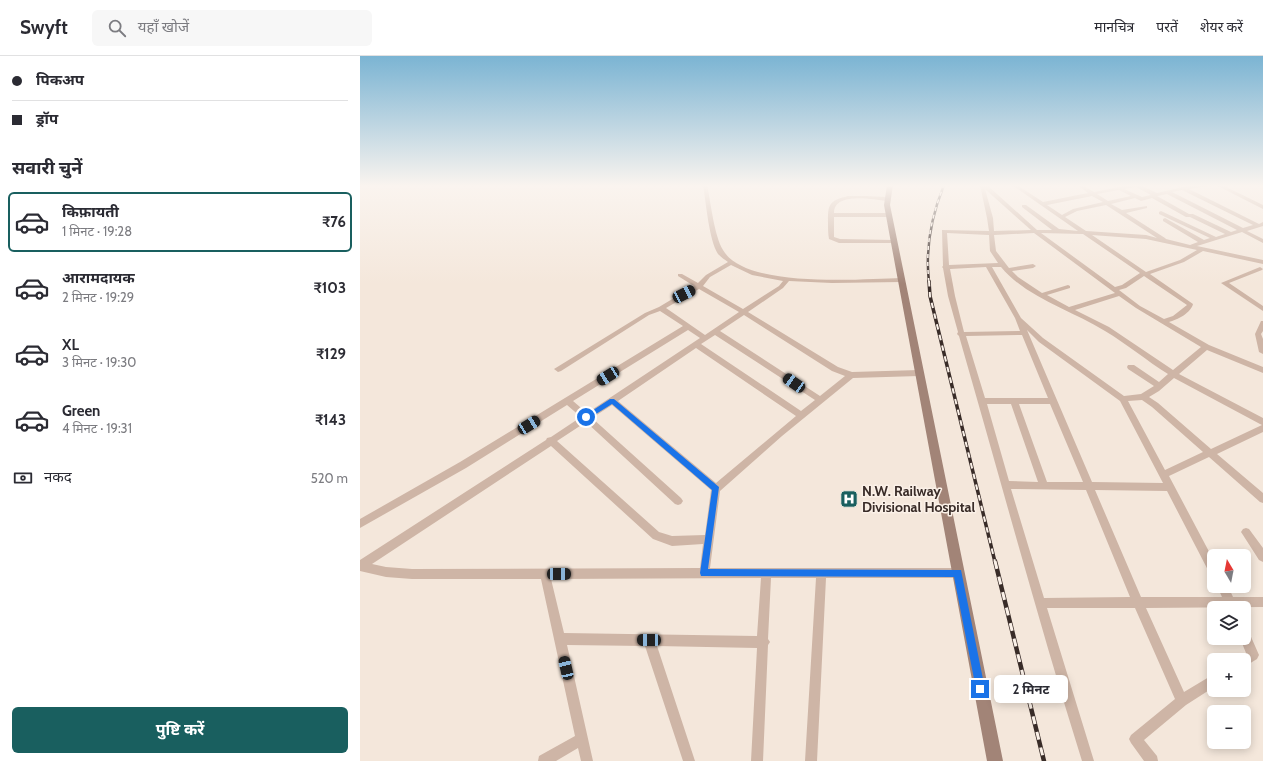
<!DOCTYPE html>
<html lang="hi">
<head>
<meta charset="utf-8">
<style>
  body { margin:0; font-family:Cabin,"Noto Sans Devanagari",sans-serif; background:#f7f7f7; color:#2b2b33; height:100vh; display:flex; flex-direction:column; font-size:15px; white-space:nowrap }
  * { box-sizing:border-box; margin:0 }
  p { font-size:13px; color:#7c7c81 }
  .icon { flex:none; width:22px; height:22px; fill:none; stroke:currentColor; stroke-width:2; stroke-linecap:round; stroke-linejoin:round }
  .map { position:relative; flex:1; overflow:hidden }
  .drawer { display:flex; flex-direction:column; background:#fff; width:360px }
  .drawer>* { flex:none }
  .banner { display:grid; align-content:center; height:88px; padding:0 12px; background:#fff }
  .needle { width:26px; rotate:350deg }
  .tools { position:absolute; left:847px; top:493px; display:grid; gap:8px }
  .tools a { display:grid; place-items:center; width:44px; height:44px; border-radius:6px; background:#fff; box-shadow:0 2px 10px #0003; font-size:20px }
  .end { position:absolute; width:18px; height:18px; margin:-9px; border:5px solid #1a73e8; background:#fff; box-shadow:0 0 0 2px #fff }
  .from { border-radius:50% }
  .bubble { position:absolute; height:28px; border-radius:6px; background:#fff; box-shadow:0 2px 10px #0003; font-size:13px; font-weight:700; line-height:28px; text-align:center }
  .car { position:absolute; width:12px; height:24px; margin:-12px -6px; border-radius:5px; box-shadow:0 0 3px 1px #0007; background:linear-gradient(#222 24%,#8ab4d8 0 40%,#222 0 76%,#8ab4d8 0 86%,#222 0) }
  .banner b { display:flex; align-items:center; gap:14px; height:38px; font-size:15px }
  .banner b+b { border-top:1px solid #e1e1e2 }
  .banner i { width:10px; height:10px; background:#2b2b33 }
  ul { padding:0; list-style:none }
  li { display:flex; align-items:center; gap:12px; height:60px; margin:0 8px 6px; padding:0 4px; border:2px solid transparent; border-radius:6px }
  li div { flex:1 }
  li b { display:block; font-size:15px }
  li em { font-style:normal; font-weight:700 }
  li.selected { border-color:#195f5f }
  li>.icon { width:36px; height:36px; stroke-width:1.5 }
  h2 { padding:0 12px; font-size:18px; line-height:48px }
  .pay { display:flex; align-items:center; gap:10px; height:44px; padding:0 12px; font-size:15px }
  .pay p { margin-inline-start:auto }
  .cta { display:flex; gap:8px; margin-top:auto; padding:8px 12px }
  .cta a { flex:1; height:46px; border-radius:6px; background:#195f5f; color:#fff; font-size:16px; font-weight:700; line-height:46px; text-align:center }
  header { display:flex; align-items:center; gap:24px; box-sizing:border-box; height:56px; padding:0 20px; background:#fff; border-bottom:1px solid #e1e1e2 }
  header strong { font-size:19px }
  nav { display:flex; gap:22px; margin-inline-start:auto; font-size:14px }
  .search { width:280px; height:36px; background:#f7f7f7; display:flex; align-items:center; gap:10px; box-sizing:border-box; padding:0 14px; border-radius:6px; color:#7c7c81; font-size:15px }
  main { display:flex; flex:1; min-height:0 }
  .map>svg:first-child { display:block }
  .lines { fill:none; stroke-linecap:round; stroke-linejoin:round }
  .street { fill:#ceb5a6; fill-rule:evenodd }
  .secondary { fill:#a28477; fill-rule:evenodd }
  .rail-far2-casing { stroke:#392c28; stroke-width:2.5 }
  .rail-far1-casing { stroke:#392c28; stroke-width:3.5 }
  .rail-casing { stroke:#392c28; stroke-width:4.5 }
  .rail-far2 { stroke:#fbf1e8; stroke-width:1.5; stroke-dasharray:4; stroke-linecap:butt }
  .rail-far1 { stroke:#fbf1e8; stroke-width:2; stroke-dasharray:5.5; stroke-linecap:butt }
  .rail { stroke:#fbf1e8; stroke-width:3; stroke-dasharray:8; stroke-linecap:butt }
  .route { fill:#1a73e8 }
  .labels { text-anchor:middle; stroke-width:3; stroke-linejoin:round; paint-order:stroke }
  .poi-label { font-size:14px; font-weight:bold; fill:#392c28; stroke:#fbf1e8; text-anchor:start }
</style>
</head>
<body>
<header>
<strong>Swyft</strong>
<div class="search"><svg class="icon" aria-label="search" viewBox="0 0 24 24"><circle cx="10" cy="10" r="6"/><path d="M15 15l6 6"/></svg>यहाँ खोजें</div>
<nav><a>मानचित्र</a><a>परतें</a><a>शेयर करें</a></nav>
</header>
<main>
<section class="drawer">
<div class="banner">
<b><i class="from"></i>पिकअप</b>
<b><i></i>ड्रॉप</b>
</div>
<h2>सवारी चुनें</h2>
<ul>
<li class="selected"><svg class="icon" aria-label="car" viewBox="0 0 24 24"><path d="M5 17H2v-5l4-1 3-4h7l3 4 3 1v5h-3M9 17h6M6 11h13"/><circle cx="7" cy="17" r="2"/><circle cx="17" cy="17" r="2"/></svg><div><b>किफ़ायती</b><p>1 मिनट · 19:28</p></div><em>₹76</em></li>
<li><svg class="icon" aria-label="car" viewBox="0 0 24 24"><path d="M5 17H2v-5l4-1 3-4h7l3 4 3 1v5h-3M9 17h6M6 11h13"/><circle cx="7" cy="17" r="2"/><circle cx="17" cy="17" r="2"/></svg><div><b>आरामदायक</b><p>2 मिनट · 19:29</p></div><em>₹103</em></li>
<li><svg class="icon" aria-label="car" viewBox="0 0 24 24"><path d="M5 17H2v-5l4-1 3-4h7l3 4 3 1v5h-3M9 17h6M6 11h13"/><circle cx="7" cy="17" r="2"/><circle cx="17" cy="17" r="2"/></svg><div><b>XL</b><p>3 मिनट · 19:30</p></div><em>₹129</em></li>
<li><svg class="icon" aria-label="car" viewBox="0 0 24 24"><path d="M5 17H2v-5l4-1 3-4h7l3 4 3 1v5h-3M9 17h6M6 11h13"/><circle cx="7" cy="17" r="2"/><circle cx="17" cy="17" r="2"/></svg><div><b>Green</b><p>4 मिनट · 19:31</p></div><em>₹143</em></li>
</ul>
<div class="pay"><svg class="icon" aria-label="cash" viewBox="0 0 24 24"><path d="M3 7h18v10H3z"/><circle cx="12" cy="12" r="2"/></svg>नकद<p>520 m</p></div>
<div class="cta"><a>पुष्टि करें</a></div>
</section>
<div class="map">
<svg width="903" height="705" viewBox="0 0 903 705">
  <rect width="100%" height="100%" fill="#f4e7db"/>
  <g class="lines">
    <g class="street">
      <path d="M 343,129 L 347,129 C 351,147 354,179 363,194 C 385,233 501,223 541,222 L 544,224 L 541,226 L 472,227 L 429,225 L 423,232 L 388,256 L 478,311 L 492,316 L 559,314 L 563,317 L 559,320 L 493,322 L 422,380 L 360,435 L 350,512 L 598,512 L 602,513 L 603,517 L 602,521 L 598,522 L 466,522 L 457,705 L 445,705 L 456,522 L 411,522 L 408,583 L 410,586 L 408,589 L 403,705 L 391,705 L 397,592 L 297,590 L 335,705 L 323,705 L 285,590 L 207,589 L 233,705 L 221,705 L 218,692 L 196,705 L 178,705 L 179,700 L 215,680 L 181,523 L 52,523 L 26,521 L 0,515 L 0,504 L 186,384 L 187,382 L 191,381 L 221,361 L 207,349 L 106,412 L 0,472 L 0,463 L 100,406 L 323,270 L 300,255 L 289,259 L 201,315 L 198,316 L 194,313 L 285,257 L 299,251 L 334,230 L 318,220 L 318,218 L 322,218 L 338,227 L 346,219 L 368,206 C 365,204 361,201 358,198 C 349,184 346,146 343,129 ZM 371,209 L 392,219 L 423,225 L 419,230 L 383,253 L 343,230 L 350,221 ZM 339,233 L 379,256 L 345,279 L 306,252 ZM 384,259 L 472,315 L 485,320 L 460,340 L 360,275 ZM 328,274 L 340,282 L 227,357 L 213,345 ZM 355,279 L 455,344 L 441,355 L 341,288 ZM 336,292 L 436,360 L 356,427 L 258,345 ZM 252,349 L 351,434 L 345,479 L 312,480 L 299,476 L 197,385 L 226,366 L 315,448 L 318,449 L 321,448 L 323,445 L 321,442 L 232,362 ZM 191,390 L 293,483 L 312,490 L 343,488 L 340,512 L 52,513 L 26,511 L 12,508 ZM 401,522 L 397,580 L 204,577 L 191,523 Z"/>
      <path d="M 620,129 L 627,129 L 677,174 L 692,174 L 662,151 L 662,149 L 666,149 L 699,173 L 718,175 L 652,129 L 657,129 L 683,146 L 728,137 L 717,129 L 722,129 L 734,136 L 770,129 L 780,129 L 797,137 L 823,131 L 850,129 L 848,130 L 829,133 L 899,168 L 903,166 L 903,170 L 887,175 L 903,183 L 903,187 L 882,176 L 837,190 L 903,204 L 903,208 L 843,195 L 824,206 L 790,218 L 833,248 C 831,257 817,264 809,266 L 849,289 L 903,311 L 903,317 L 847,294 L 819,318 L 903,362 L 903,376 L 857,398 L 903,437 L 903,447 L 900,446 L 849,401 L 809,420 L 854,505 L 854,520 L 850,518 L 807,435 L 735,434 L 781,541 L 862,541 L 857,530 L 868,530 L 873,541 L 903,541 L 903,551 L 786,552 L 824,636 L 854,618 L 854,631 L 826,649 L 784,684 L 797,700 L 798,705 L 784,705 L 771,687 L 769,683 L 771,679 L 815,643 L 775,552 L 687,552 L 734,705 L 722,705 C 678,564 640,422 599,280 L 597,278 L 598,276 L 588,240 L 583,212 L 582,211 L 583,210 L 582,174 L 629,175 L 627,162 ZM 776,131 L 791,139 L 782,141 L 764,133 ZM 625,133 L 671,174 L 634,175 L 633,162 ZM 759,134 L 771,140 L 748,145 L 737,138 ZM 822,134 L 893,169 L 883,172 L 812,136 ZM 807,138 L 877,174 L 871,176 L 833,158 L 829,158 L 797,140 ZM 732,140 L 743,146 L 713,153 L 702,159 L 687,149 ZM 775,142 L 781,145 L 792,142 L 826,161 L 830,161 L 865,178 L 856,181 L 801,155 L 799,156 L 799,158 L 850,182 L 844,184 L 805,162 L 803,163 L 803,165 L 838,186 L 830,189 L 806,183 L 805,182 L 766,157 L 787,152 L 787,150 L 762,154 L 751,148 ZM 746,149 L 797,182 L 786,179 L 726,175 L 705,161 L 717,155 ZM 587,177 L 629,179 L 630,195 L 638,207 L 589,209 ZM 674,177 L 751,234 L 755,237 L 709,251 L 687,239 L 710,232 L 710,230 L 708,229 L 682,237 L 658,221 L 652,215 L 673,212 L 676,210 L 673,208 L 649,212 L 636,195 L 634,179 ZM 681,177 L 723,178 L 780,217 L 762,229 L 755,231 ZM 732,179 L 786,183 L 837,194 L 820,204 L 786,216 ZM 626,211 L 655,262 L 660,275 L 604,276 L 595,240 L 590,213 ZM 632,211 L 641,211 C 667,242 711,254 745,275 C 767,288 787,305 808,318 L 799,326 L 774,309 L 768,309 L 767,311 L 768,313 L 794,330 L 781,338 L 764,340 L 683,282 L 661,262 ZM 784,220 L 827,249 L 813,260 L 804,263 L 780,250 L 759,234 L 766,232 ZM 759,240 L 776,252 L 841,291 L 813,314 L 749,271 L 715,254 ZM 667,274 L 679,286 L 760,345 L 803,427 L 732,426 ZM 662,279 L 688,342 L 625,342 L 606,280 ZM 814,322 L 900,368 L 902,369 L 851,393 L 798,347 L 789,341 L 799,335 ZM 782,344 L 792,351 L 843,396 L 805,414 L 768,345 ZM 627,348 L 651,348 L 678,426 L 649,425 ZM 659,348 L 690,348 L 723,426 L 687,426 ZM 651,433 L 726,434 L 770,541 L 684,542 Z"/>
      <path d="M 856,129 L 862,129 L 903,149 L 903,153 Z"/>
      <path d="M 488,140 L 504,140 L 526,141 L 529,143 L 526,145 C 512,143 474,136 474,157 L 529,157 L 532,159 L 529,161 L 474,161 L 474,181 L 480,183 L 534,184 L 537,186 L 536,187 L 479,187 L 469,183 C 468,178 468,172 468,167 C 468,149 468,145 488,140 Z"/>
      <path d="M 900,211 L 903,213 L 902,214 L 869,227 L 903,250 L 903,255 L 861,227 Z"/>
      <path d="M 901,265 L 903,265 L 903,275 L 901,278 L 903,283 L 903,298 L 899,296 L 895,278 Z"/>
      <path d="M 886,472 L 889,473 L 903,492 L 903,506 L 899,504 L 883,479 L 881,476 L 883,473 Z"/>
      <path d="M 884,572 L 888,574 L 899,599 L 897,603 L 884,611 L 884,604 L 879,604 L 880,601 L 886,597 L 880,582 L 884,582 Z"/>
    </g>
    <path class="secondary" d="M 527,129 L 533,129 L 530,149 L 643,705 L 627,705 L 524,149 Z"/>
    <defs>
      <path id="rail-far2" d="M 569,226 C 565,192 571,161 584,129"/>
      <path id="rail-far1" d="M 569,225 L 570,240 L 635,506"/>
      <path id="rail" d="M 635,505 L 684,705"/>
    </defs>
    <use href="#rail-far2" class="rail-far2-casing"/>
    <use href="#rail-far1" class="rail-far1-casing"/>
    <use href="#rail" class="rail-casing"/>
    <use href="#rail-far2" class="rail-far2"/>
    <use href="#rail-far1" class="rail-far1"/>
    <use href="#rail" class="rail"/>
  </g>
  <linearGradient id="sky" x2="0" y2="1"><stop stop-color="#7bb4d3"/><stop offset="0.57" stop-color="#faf4ef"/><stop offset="1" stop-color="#faf4ef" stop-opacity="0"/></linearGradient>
  <rect width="903" height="228" fill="url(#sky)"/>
  <path class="route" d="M 250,343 L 254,343 L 359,431 L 348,513 L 601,514 L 625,633 L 624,636 L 620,638 L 617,636 L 616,633 L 594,521 L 341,520 L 340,517 L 352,434 L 252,348 L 228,363 L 224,363 L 224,360 Z"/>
  <defs>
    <symbol id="hospital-square" viewBox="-11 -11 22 22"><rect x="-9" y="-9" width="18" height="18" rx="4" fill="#195f5f" stroke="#fbf1e8"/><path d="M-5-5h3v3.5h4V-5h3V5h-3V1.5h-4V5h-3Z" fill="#fff"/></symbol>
  </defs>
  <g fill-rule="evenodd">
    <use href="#hospital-square" x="479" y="433" width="20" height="20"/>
  </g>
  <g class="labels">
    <g class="poi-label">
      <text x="502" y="440">N.W. Railway<tspan x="502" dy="16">Divisional Hospital</tspan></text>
    </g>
  </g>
</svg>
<div class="tools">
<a><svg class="needle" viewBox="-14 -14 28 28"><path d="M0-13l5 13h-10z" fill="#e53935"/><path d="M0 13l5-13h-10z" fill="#7c7c81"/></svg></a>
<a><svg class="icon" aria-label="layers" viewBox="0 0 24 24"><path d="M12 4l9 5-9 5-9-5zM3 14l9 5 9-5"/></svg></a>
<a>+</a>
<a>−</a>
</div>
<i class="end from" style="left:226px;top:361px"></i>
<i class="end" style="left:620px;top:633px"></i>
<div class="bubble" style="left:634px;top:619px;width:74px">2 मिनट</div>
<i class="car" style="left:324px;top:238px;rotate:63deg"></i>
<i class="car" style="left:248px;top:320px;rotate:238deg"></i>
<i class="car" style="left:434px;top:327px;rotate:304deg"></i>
<i class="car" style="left:169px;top:369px;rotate:59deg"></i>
<i class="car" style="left:199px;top:518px;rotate:90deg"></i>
<i class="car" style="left:289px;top:584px;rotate:271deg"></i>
<i class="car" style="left:206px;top:612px;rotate:347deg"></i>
</div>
</main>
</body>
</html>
